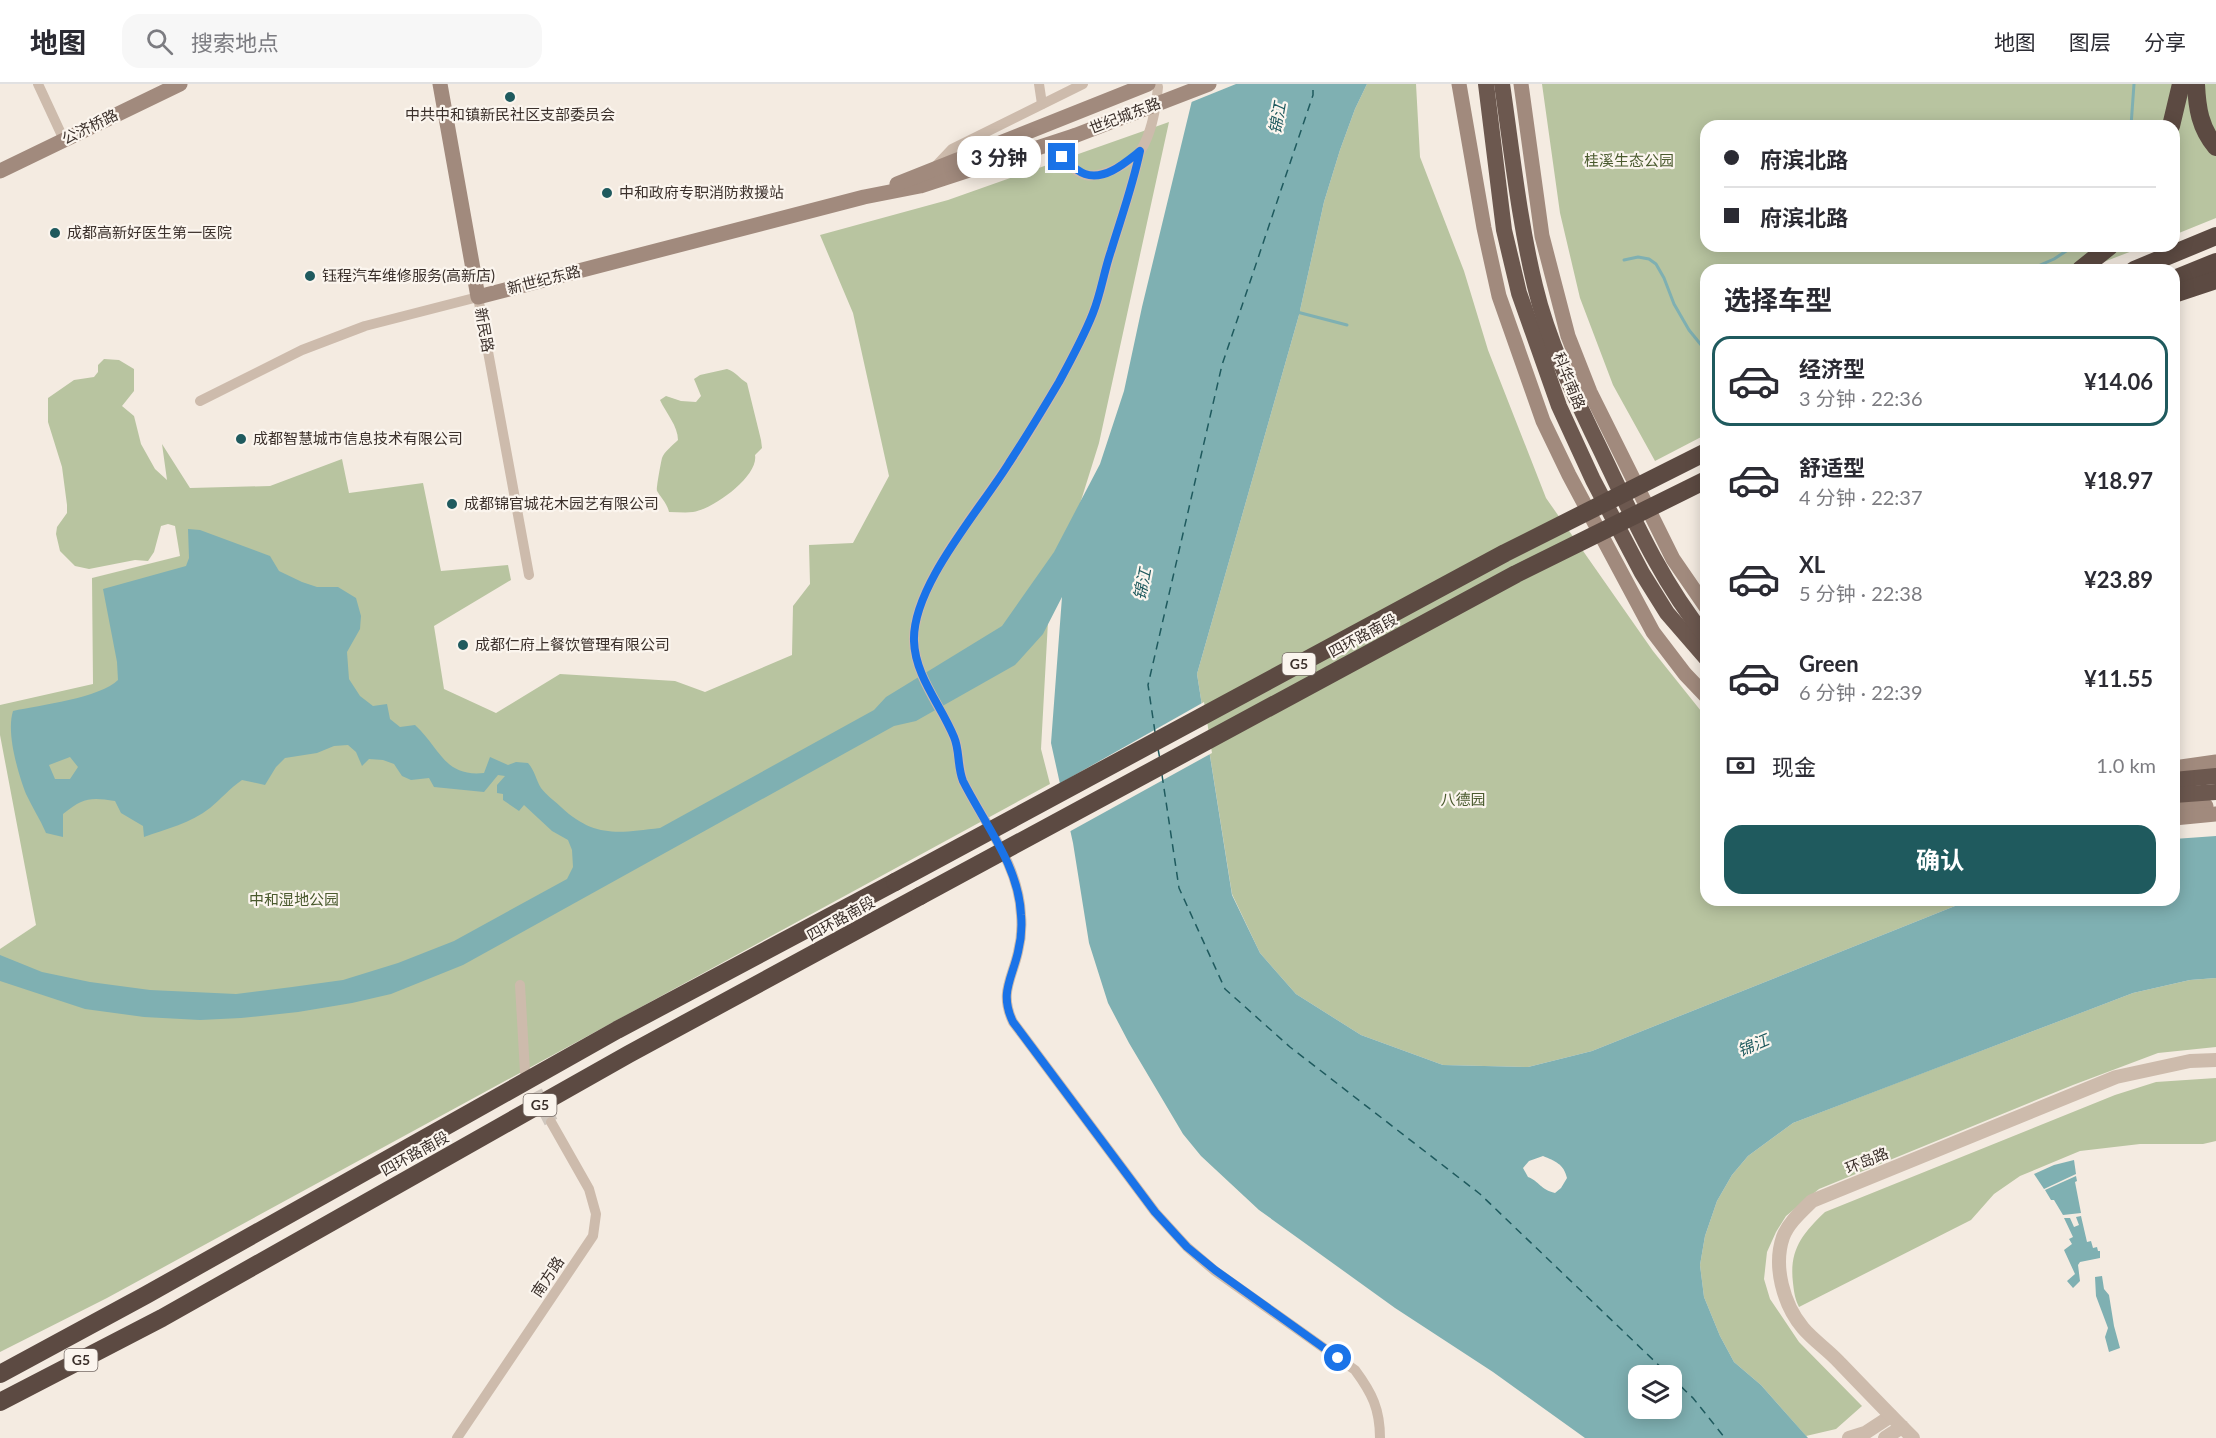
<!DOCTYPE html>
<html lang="zh">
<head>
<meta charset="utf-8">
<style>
  body { margin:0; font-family:Lato,"Noto Sans SC",sans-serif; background:#f7f7f7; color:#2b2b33; height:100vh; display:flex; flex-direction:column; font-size:22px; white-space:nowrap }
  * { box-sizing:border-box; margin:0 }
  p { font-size:20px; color:#7c7c81 }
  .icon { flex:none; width:33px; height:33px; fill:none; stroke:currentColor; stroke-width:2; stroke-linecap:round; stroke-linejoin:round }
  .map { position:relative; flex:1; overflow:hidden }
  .side { position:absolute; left:1700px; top:180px; width:480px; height:642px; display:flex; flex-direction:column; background:#fff; border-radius:18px; box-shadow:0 3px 15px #0003 }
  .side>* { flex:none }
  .guide { position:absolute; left:1700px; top:36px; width:480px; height:132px; border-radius:18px; box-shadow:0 3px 15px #0003; display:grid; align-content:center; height:132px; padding:0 24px; background:#fff }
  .controls { position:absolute; left:1628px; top:1281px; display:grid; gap:12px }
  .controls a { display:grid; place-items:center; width:54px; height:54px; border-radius:12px; background:#fff; box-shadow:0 3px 15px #0003; font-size:30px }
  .end { position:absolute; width:27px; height:27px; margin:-14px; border:8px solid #1a73e8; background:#fff; box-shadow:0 0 0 3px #fff }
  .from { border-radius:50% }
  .bubble { position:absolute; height:42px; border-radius:18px; background:#fff; box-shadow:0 3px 15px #0003; font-size:20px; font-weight:700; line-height:42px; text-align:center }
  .guide b { display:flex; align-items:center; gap:21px; height:57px; font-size:22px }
  .guide b+b { border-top:2px solid #e1e1e2 }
  .guide i { width:15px; height:15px; background:#2b2b33 }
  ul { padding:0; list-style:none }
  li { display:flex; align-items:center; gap:18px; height:90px; margin:0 12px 9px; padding:0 12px; border:3px solid transparent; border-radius:18px }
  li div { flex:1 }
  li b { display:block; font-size:22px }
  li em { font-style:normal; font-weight:700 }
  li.on { border-color:#1f5a5e }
  li>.icon { width:54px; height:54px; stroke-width:1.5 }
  h2 { padding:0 24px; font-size:27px; line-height:72px }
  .pay { display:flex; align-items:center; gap:15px; height:66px; padding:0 24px; font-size:22px }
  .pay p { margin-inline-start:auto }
  .button { display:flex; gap:12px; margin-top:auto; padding:12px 24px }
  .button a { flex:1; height:69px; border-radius:18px; background:#1f5a5e; color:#fff; font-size:24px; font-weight:700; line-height:69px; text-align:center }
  header { display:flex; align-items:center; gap:36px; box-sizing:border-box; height:84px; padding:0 30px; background:#fff; border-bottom:2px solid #e1e1e2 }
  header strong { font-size:28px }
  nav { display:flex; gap:33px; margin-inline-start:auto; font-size:21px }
  .search { width:420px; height:54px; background:#f7f7f7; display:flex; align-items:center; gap:15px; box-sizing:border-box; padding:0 21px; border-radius:18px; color:#7c7c81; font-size:22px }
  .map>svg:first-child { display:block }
  .green { fill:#b8c4a0 }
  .water { fill:#7fb0b2; fill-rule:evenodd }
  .pier { fill:#f4ebe1 }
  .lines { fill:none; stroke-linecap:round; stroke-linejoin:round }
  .stream { stroke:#7fb0b2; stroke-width:3 }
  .ferry { stroke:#1f5a5e; stroke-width:1.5; stroke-dasharray:8 6; stroke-linecap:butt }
  .tertiary-tunnel { stroke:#cfc6bd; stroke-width:14; stroke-dasharray:14 7; stroke-linecap:butt }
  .minor { stroke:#cdbbac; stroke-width:10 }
  .tertiary { stroke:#cdbbac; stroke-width:14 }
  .secondary { stroke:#a18a7d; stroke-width:15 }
  .trunk { stroke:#6c584f; stroke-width:16 }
  .motorway { stroke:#5c4a42; stroke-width:18 }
  .secondary-bridge { stroke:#a18a7d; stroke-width:15 }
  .motorway-bridge { stroke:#5c4a42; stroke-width:18 }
  .route { stroke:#1a73e8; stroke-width:8 }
  .poi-dot { fill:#1f5a5e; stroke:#fbf5ee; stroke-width:2 }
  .labels { text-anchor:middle; stroke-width:4.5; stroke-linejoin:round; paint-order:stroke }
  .shield { fill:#fbf5ee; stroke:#756b66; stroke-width:1.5 }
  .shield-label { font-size:14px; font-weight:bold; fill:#3b302b }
  .poi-label { font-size:15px; fill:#3b302b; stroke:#fbf5ee; text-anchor:start }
  .street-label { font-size:15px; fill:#3b302b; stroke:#fbf5ee }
  .park-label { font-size:15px; fill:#4a5a2e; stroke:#fbf5ee }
  .water-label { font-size:16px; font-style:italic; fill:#1f5a5e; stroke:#fbf5ee }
</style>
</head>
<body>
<header>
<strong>地图</strong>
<div class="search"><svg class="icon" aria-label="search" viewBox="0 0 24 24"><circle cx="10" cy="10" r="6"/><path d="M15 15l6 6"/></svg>搜索地点</div>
<nav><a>地图</a><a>图层</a><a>分享</a></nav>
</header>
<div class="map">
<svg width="2216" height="1354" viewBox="0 0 2216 1354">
  <rect width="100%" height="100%" fill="#f4ebe1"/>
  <g class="green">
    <path d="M 1367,0 L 1416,0 L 1420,73 L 1464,187 L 1488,266 L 1546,414 L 1653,567 L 1705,632 L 1706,816 L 1970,816 L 1592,967 L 1528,983 L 1443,981 L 1361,951 L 1296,910 L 1260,869 L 1232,810 L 1197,590 L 1299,231 L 1324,118 L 1340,66 L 1355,25 Z"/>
    <path d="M 1542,0 L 2216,0 L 2216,134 L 2174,151 L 2174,42 L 1706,42 L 1706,162 L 2145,162 L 2083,186 L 1706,186 L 1705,351 L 1655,377 L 1613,301 L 1580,214 L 1560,129 Z"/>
    <path d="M 1169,38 L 1099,359 L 1049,519 L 1041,665 L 1050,700 L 107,1214 L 0,1268 L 0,865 L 36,841 L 0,651 L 0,621 L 93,600 L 92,494 L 180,472 L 175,442 L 168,440 L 161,442 L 154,468 L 148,477 L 135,476 L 89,485 L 75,482 L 60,467 L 56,450 L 57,443 L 67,429 L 67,421 L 62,383 L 48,338 L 48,314 L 74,296 L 94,293 L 98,288 L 98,281 L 104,275 L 119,276 L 134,285 L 134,307 L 122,322 L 134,332 L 141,360 L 155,385 L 167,396 L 162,360 L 190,404 L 270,402 L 342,375 L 349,409 L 423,399 L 441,487 L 508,481 L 511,496 L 434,542 L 444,605 L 496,629 L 560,590 L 675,597 L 705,608 L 792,571 L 793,522 L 810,500 L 809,461 L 853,459 L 889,392 L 853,229 L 820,151 L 948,116 Z"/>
    <path d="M 727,285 C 736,288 739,294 747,299 L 761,356 L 762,364 L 755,371 C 759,392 713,425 693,428 C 686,429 677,428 669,428 C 667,419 661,414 657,407 C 656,405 661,378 662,374 C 664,368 673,361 678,356 C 678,342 666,329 660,316 L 666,312 L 681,317 L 696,318 L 701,312 L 694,295 L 700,291 Z"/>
    <path d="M 2216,894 L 2216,963 L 2158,969 L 2073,1001 L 1819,1105 L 1786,1132 L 1776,1148 L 1767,1168 L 1764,1195 L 1770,1215 L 1799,1258 L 1862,1322 L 1836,1345 L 1806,1352 L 1761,1301 L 1734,1278 L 1720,1252 L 1704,1213 L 1700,1181 L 1705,1152 L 1717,1117 L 1732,1091 L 1748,1072 L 1793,1039 L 1902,997 L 2133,909 L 2190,896 Z"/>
    <path d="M 2216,994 L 2216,1057 L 2203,1060 L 2140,1060 L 2080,1067 L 2020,1092 L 1994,1110 L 1971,1136 L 1799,1223 C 1795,1215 1794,1208 1793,1199 C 1789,1166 1802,1150 1825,1128 L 2115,1011 L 2156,998 Z"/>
  </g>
  <g class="water">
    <path d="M 1196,0 L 1367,0 L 1355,25 L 1340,66 L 1324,118 L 1299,231 L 1197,590 L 1232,811 L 1260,869 L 1296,910 L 1361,951 L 1443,981 L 1528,983 L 1592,967 L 1970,816 L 2174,816 L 2174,755 L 2216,752 L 2216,894 L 2190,896 L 2133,909 L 1793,1039 L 1748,1072 L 1732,1091 L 1717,1117 L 1705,1152 L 1700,1181 L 1704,1213 L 1720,1252 L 1734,1278 L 1761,1301 L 1808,1354 L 1585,1354 L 1493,1288 L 1395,1224 L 1259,1126 L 1201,1072 L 1183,1050 L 1129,959 L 1108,919 L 1089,859 L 1073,759 L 1051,659 L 1062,513 L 1043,550 L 1015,581 L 916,637 L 894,642 L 463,881 L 391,910 L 352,919 L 298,928 L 241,934 L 200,936 L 144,933 L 85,925 L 0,897 L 0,871 L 42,888 L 90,898 L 150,906 L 236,910 L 292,903 L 343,896 L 398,879 L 454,857 L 567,795 L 573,783 L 572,766 L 568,756 L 552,747 L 524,721 L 519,727 L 503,716 L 503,710 L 497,709 L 497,701 L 505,692 L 498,691 L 484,708 L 434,703 L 429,694 L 411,696 L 402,692 L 394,680 L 383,676 L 369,675 L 362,682 L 356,668 L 348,661 L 334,662 L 317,669 L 285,674 L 276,683 L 265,701 L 242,696 C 230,704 221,715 210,724 C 191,739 166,745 144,753 L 143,742 L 121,729 L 115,717 C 90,713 83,714 63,730 L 63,753 L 46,749 C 40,735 32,723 26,710 C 18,689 6,649 13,627 C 40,621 100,614 118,596 L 117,578 L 103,505 L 186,482 L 189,474 L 188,445 L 200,446 L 270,472 L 279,487 L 302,498 L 317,503 L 338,503 L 356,514 L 361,532 L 360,545 L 347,568 L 349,595 L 360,612 L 373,622 L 387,620 L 390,635 L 400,643 L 415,641 C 441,665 444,693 484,689 L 490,673 L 508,681 L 516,678 L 528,679 C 535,687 536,696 541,704 C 546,711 555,717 561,723 C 594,754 618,749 660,744 L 874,626 L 886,613 L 1002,542 L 1054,468 L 1100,380 L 1124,307 L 1142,223 ZM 70,673 L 78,683 L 70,695 L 55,695 L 49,681 ZM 1543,1072 C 1555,1077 1564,1080 1567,1094 L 1561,1104 L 1555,1109 C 1541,1106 1539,1097 1528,1093 L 1523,1084 L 1529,1077 ZM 1638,1292 L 1671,1292 L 1671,1324 L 1638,1324 Z"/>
    <path d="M 2074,1076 L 2076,1090 L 2044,1105 L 2034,1090 L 2054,1081 Z"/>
    <path d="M 2076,1092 L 2077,1097 L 2075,1098 L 2081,1129 L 2063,1131 L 2054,1116 L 2051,1116 L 2045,1106 Z"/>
    <path d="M 2081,1132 L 2087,1158 L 2091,1157 L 2093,1164 L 2097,1163 L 2098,1167 L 2100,1167 L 2100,1174 L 2080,1178 L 2078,1181 L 2080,1197 L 2073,1204 L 2067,1197 L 2075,1190 L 2064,1166 L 2072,1160 L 2069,1155 L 2073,1153 L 2064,1134 L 2070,1134 L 2074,1143 L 2079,1141 L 2076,1133 Z"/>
    <path d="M 2102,1192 L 2104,1205 L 2109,1211 L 2114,1242 L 2120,1264 L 2109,1268 L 2105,1253 L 2108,1244 L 2096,1212 L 2095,1193 Z"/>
  </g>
  <g class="pier">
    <path d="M 1193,0 L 1236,0 L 1189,19 Z"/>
    <path d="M 1204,618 L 1212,669 L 1067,749 L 1057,701 Z"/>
  </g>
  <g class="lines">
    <g class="stream">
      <path d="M 2131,42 L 2134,0"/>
      <path d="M 1624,176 L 1638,173 L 1649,175 L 1656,180 L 1664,194 L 1674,220 L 1689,246 L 1706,267"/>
      <path d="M 2029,186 L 2054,175 L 2074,162"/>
      <path d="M 1297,228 L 1347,241"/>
    </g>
    <g class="ferry">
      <path d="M 1155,648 L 1148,601 L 1222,281 L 1313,11 L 1313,0"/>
      <path d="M 1158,665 L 1160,675"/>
      <path d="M 1162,691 L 1179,804 L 1225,905 L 1290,963 L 1480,1110 L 1670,1292"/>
      <path d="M 1671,1293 L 1693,1314 L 1725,1354"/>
    </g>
    <path class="tertiary-tunnel" d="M 526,989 L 551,1038"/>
    <g class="minor">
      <path d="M 38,0 L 64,56"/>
      <path d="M 1039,0 L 1042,20"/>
      <path d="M 1053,59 C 1060,70 1072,88 1086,91 C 1102,94 1132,79 1141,66 C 1152,48 1156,24 1158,3 L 1157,0"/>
      <path d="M 1140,67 C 1133,101 1121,134 1111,167 C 1105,187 1101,209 1093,229 C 1084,252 1071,276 1059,298 C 1043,325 1027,353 1009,379 C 979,426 912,502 914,557 C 915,592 941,622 954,653 C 960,667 958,682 963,697 C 984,739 1019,781 1021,831 C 1022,842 1021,856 1018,868 C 1012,895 999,909 1013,938 L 1155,1128 L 1187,1163 L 1215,1187 L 1355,1286 C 1372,1309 1380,1325 1380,1354"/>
      <path d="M 935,83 L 952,65 L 1083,0"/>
      <path d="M 200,317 L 302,266 L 365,242 L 478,213 L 529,491"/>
      <path d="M 520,901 L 525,988"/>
      <path d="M 457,1354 L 593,1152 L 596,1130 L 589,1105 L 551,1038"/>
    </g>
    <g class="tertiary">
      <path d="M 1849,1354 L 1865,1349 L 1891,1332"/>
      <path d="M 1885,1354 L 1902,1343"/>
      <path d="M 1913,1354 C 1888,1329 1864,1304 1839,1278 C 1828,1266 1813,1256 1803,1244 C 1783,1220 1773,1182 1783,1153 C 1788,1139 1802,1127 1812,1117 L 2116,993 L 2190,977 L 2216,976"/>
    </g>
    <g class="secondary">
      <path d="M 440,0 L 478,213 L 864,113 L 920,102 L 1074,52"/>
      <path d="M 1459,0 L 1484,144 L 1499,212 L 1543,337 L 1569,391 L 1653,548 L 1685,590 L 1706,612"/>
      <path d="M 1521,0 L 1542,152 L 1568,252 L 1590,308 L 1673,475 L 1706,523"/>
      <path d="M 0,87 L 180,0"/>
      <path d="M 897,100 L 1148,0"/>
      <path d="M 2174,684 L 2216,678"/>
      <path d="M 2174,722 L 2206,722"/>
      <path d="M 2174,734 L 2216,730"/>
    </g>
    <g class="trunk">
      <path d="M 1486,0 L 1504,146 L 1519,209 L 1559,322 L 1593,396 L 1642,489 L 1667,529 L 1706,574"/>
      <path d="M 1502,0 C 1512,68 1519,136 1535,202 C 1549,261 1577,317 1603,371 C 1633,434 1662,499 1706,553"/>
      <path d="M 2174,696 L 2216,692"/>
      <path d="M 2174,711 L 2216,708"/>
    </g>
    <g class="motorway">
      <path d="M 2196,0 C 2197,24 2200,44 2216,63"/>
      <path d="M 2171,42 L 2181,0"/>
      <path d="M 2080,186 L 2110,162"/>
      <path d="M 2134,186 L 2216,152"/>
      <path d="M 2174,195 L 2216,178"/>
      <path d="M 2174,210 L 2216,196"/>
      <path d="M 0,1290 L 146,1211 L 617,946 L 895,798"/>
      <path d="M 0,1318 L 162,1234 L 629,970 L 920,812"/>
    </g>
    <path class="secondary-bridge" d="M 1074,52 L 1209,0"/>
    <g class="motorway-bridge">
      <path d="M 895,798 L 1505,469 L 1706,368"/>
      <path d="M 920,812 L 1516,490 L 1706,396"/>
    </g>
  </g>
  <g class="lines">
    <path class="route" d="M 1062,73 C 1069,79 1076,87 1085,90 C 1105,97 1126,78 1140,67 C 1133,101 1121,134 1111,167 C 1104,187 1101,209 1093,229 C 1084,252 1071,276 1059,298 C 1043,325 1026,353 1009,379 C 980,426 912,502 914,557 C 915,592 941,621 954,653 C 960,667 957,682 963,697 C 984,739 1019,782 1021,831 C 1022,842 1021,856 1018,868 C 1012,895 999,909 1013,938 L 1155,1128 L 1187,1163 L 1215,1186 L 1338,1274"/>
  </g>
  <g class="poi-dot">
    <circle cx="510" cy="13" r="6"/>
    <circle cx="607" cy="109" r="6"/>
    <circle cx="55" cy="149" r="6"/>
    <circle cx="310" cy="192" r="6"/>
    <circle cx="241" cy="355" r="6"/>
    <circle cx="452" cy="420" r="6"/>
    <circle cx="463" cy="561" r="6"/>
  </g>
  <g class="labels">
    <g class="shield">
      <rect x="1282.5" y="569" width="33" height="22" rx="4.5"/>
      <rect x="523.5" y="1010" width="33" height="22" rx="4.5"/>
      <rect x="64.5" y="1265" width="33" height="22" rx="4.5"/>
    </g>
    <g class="shield-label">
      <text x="1299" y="585">G5</text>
      <text x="540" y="1026">G5</text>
      <text x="81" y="1281">G5</text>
    </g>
    <g class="poi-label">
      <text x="510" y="36" text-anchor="middle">中共中和镇新民社区支部委员会</text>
      <text x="619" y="114">中和政府专职消防救援站</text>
      <text x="67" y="154">成都高新好医生第一医院</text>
      <text x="322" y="197">钰程汽车维修服务(高新店)</text>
      <text x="253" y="360">成都智慧城市信息技术有限公司</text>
      <text x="464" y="425">成都锦官城花木园艺有限公司</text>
      <text x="475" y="566">成都仁府上餐饮管理有限公司</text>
    </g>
    <g class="street-label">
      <text transform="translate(1125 32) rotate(-21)" y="5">世纪城东路</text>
      <text transform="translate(90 43) rotate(-26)" y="5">公济桥路</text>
      <text transform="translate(544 196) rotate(-14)" y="5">新世纪东路</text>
      <text transform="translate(484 246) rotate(80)" y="5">新民路</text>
      <text transform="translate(1569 297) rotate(68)" y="5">科华南路</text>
      <text transform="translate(1363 552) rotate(-28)" y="5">四环路南段</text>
      <text transform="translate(841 835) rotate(-29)" y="5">四环路南段</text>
      <text transform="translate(415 1070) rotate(-29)" y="5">四环路南段</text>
      <text transform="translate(1867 1077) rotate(-22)" y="5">环岛路</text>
      <text transform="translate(548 1193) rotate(-56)" y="5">南方路</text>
    </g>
    <g class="park-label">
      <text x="1629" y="82">桂溪生态公园</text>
      <text x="1463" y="721">八德园</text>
      <text x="294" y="821">中和湿地公园</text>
    </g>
    <g class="water-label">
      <text transform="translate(1277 34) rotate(-80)" y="6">锦江</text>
      <text transform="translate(1142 500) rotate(-79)" y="6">锦江</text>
      <text transform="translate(1753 961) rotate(-23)" y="6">锦江</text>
    </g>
  </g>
</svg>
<div class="controls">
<a><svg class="icon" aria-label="layers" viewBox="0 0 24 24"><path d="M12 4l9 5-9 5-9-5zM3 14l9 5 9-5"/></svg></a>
</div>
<i class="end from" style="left:1338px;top:1274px"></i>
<i class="end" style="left:1062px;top:73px"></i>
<div class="bubble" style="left:957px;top:52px;width:84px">3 分钟</div>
<div class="guide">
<b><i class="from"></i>府滨北路</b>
<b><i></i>府滨北路</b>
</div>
<section class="side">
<h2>选择车型</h2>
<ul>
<li class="on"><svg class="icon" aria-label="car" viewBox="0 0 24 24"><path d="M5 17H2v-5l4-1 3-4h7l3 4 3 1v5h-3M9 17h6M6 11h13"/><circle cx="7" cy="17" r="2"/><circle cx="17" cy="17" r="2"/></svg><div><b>经济型</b><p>3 分钟 · 22:36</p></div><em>¥14.06</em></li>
<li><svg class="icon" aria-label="car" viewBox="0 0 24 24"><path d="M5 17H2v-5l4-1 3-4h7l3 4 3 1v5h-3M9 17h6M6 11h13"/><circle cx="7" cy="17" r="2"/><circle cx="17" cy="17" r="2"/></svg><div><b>舒适型</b><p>4 分钟 · 22:37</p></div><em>¥18.97</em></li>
<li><svg class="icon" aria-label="car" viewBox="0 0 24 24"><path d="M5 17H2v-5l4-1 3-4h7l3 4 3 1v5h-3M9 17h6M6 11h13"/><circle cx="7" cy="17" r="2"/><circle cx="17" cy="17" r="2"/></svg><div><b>XL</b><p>5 分钟 · 22:38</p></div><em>¥23.89</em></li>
<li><svg class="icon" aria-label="car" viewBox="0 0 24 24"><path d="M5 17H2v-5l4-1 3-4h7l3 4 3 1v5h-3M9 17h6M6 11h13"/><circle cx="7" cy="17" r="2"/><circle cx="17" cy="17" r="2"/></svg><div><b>Green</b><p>6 分钟 · 22:39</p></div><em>¥11.55</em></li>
</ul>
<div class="pay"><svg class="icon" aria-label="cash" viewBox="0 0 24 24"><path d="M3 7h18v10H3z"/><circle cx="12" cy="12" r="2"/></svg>现金<p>1.0 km</p></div>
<div class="button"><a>确认</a></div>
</section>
</div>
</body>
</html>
